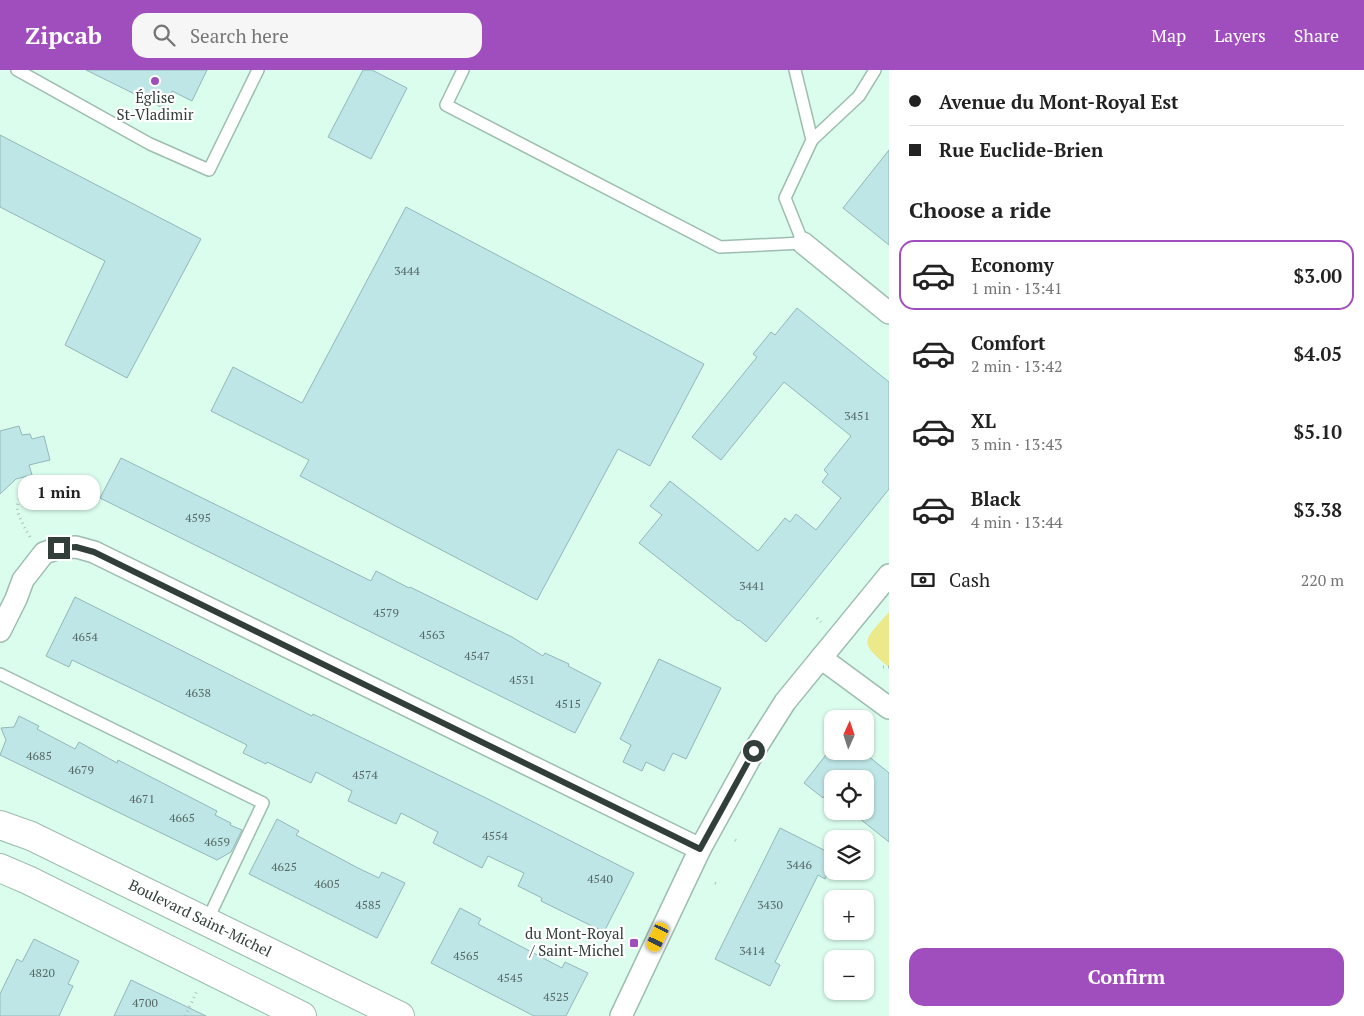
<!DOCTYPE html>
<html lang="en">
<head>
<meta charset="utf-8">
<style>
  body { margin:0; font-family:"PT Serif",serif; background:#f6f6f6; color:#222; height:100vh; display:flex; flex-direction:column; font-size:19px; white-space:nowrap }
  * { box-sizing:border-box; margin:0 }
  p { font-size:16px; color:#767676 }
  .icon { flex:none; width:28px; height:28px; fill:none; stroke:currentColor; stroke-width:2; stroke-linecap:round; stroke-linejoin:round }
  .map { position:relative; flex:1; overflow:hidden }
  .details { display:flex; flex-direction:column; background:#fff; width:475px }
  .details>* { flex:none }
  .guide { display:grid; align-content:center; height:110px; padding:0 20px; background:#fff }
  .needle { width:32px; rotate:3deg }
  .tools { position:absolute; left:824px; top:640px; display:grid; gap:10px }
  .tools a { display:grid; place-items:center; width:50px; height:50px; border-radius:10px; background:#fff; box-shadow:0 1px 4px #0004; font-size:25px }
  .end { position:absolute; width:22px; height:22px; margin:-11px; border:6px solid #313e39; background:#fff; box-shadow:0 0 0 2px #fff }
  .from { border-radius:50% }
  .bubble { position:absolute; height:35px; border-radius:15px; background:#fff; box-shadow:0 1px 4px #0004; font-size:16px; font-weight:800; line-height:35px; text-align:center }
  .car { position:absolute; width:15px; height:30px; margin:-15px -8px; border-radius:6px; box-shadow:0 0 4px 1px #0007; background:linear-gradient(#f5c518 24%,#345 0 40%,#f5c518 0 76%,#345 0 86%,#f5c518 0) }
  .guide b { display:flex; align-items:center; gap:18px; height:48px; font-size:19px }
  .guide b+b { border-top:1px solid #e0e0e0 }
  .guide i { width:12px; height:12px; background:#222 }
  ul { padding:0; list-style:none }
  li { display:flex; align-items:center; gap:15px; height:70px; margin:0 10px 8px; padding:0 10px; border:2px solid transparent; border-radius:15px }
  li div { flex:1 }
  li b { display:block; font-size:19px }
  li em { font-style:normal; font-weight:800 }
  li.active { border-color:#a04dbd }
  li>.icon { width:45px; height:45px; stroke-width:1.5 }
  h2 { padding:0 20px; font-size:22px; line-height:60px }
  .pay { display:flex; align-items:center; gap:12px; height:55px; padding:0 20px; font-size:19px }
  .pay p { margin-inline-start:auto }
  .button { display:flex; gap:10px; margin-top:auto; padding:10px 20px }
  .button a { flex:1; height:58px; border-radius:15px; background:#a04dbd; color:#fff; font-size:20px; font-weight:800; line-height:58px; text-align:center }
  header { display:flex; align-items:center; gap:30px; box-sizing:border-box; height:70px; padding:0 25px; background:#a04dbd; color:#fff }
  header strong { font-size:24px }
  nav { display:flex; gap:28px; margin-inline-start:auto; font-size:18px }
  .search { width:350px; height:45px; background:#f6f6f6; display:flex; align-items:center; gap:12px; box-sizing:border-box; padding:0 18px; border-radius:15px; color:#767676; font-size:19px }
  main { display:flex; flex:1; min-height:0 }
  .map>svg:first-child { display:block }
  .green { fill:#ece98b }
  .building { fill:#bfe6e6; stroke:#92b7b7 }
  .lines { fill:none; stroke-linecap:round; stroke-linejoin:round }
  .service-casing { stroke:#9dbdae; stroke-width:14 }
  .minor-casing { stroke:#9dbdae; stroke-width:24 }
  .secondary-casing { stroke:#9dbdae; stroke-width:30 }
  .path { stroke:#a6c1b5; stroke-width:3; stroke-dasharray:1 4; stroke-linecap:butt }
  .service { stroke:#fff; stroke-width:11 }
  .minor { stroke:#fff; stroke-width:21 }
  .secondary { stroke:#fff; stroke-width:28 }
  .route { stroke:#313e39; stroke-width:6 }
  .poi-dot { fill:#a04dbd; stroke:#fff; stroke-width:2 }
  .labels { text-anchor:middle; stroke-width:4.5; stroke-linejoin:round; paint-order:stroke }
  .number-label { font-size:12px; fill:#546864 }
  .poi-label { font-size:15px; fill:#313e39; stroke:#fff }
  .street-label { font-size:15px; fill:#313e39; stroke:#fff }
</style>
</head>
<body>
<header>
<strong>Zipcab</strong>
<div class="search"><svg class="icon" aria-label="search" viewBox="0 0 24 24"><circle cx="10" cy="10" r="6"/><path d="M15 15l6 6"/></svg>Search here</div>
<nav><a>Map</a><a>Layers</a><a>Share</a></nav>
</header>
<main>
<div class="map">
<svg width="889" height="946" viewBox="0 0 889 946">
  <rect width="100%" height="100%" fill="#dbfdee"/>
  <path class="green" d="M 889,542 L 889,597 C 857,571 864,571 889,542 Z"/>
  <g class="building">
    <path d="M 86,0 L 207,0 L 192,31 L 172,21 L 163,38 Z"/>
    <path d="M 363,0 L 372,0 L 407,18 L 371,89 L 328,67 Z"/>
    <path d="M 0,65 L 201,169 L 127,308 L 65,275 L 105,191 L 0,137 Z"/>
    <path d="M 889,80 L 889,175 L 843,138 Z"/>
    <path d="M 406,137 L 704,294 L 650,396 L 618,379 L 537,530 L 300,406 L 309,390 L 211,341 L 233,297 L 302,333 Z"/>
    <path d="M 797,238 L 889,312 L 889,419 L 766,572 L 739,550 L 738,551 L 639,473 L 662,445 L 650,436 L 670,411 L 758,481 L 785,448 L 790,452 L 796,444 L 816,460 L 841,428 L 822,412 L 828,404 L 824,400 L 851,366 L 784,312 L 721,390 L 692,367 L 757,287 L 753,284 L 771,262 L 775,265 Z"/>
    <path d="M 19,356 L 22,365 L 30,364 L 32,369 L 44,366 L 50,390 L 29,395 L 32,405 L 16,409 L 0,424 L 0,361 Z"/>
    <path d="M 121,388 L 371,511 L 376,501 L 409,518 L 410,517 L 512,567 L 543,586 L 545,583 L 569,594 L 568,596 L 601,613 L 575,663 L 100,428 Z"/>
    <path d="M 75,527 L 312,646 L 313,644 L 486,728 L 634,803 L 604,862 L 541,831 L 542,828 L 518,816 L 524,803 L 488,786 L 482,798 L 433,773 L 438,762 L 401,743 L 396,754 L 348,731 L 352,721 L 316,702 L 311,713 L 267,692 L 266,694 L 243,683 L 247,675 L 137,621 L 72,590 L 69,597 L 46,586 Z"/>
    <path d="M 659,589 L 721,618 L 686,689 L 673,683 L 664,701 L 646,692 L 642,701 L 623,692 L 631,675 L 620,669 Z"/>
    <path d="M 19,646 L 39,656 L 37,659 L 75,679 L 79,672 L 117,693 L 118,690 L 217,741 L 215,745 L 231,753 L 230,755 L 242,760 L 231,782 L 217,790 L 0,685 L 6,670 L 1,658 L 14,657 Z"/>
    <path d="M 829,681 L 862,681 L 889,703 L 889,772 L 850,741 L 865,741 L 865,709 L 832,709 L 832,727 L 827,722 L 823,728 L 804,713 Z"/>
    <path d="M 277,749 L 299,761 L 296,765 L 358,798 L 379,808 L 382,802 L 405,813 L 377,868 L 249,804 Z"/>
    <path d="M 780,758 L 832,784 L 832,794 L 825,809 L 818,805 L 775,892 L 780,895 L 770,916 L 715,889 Z"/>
    <path d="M 460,838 L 481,849 L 478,854 L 543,888 L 562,898 L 565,892 L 588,903 L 566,946 L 534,946 L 431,893 Z"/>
    <path d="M 34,869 L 79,891 L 68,914 L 73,916 L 59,946 L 0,946 L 0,924 L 17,889 L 22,892 Z"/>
    <path d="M 131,910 L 206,946 L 114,946 Z"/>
  </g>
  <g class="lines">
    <defs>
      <g id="service">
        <path d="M 17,0 L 150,74 L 209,100 L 258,0"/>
        <path d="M 463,0 L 446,35 L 720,177 L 803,173 L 785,128 L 812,70 L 795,0"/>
        <path d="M 812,70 L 859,26 L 875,0"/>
        <path d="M 0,604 L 263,733 L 207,851"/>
      </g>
      <g id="minor">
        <path d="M 803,173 L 889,243"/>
        <path d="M 0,561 L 16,529 L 23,510 L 44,483 L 59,478 L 76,477 L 94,482 L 700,779"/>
        <path d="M 821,588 L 889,638"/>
        <path d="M 621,946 L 700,779 L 754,681 L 785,632 L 889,505"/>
      </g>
      <g id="secondary">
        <path id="s1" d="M 0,755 L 31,766 L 400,946"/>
        <path d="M 0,798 L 28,810 L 302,946"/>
      </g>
    </defs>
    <use href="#service" class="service-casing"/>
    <use href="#minor" class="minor-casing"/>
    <use href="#secondary" class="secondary-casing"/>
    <g class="path">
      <path d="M 30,467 C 11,434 10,427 50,418"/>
      <path d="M 817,548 L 821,552"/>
      <path d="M 883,597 L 889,597"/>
      <path d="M 735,770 L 738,772"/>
      <path d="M 715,813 L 717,814"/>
      <path d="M 185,946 L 197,921"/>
    </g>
    <use href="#service" class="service"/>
    <use href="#minor" class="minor"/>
    <use href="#secondary" class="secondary"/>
  </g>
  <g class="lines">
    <path class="route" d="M 59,478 L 76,477 L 94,482 L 700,779 L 754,681"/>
  </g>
  <g class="poi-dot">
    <circle cx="155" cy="11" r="5"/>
    <rect x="629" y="868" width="10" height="10" rx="2.5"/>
  </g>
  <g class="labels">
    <g class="number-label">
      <text x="407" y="205">3444</text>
      <text x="857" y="350">3451</text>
      <text x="198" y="452">4595</text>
      <text x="752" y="520">3441</text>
      <text x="386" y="547">4579</text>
      <text x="432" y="569">4563</text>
      <text x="85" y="571">4654</text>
      <text x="477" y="590">4547</text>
      <text x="522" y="614">4531</text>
      <text x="198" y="627">4638</text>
      <text x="568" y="638">4515</text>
      <text x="39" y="690">4685</text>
      <text x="81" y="704">4679</text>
      <text x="365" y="709">4574</text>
      <text x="142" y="733">4671</text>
      <text x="182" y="752">4665</text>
      <text x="495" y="770">4554</text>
      <text x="217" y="776">4659</text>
      <text x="799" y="799">3446</text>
      <text x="284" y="801">4625</text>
      <text x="600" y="813">4540</text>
      <text x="327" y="818">4605</text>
      <text x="368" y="839">4585</text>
      <text x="770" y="839">3430</text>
      <text x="752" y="885">3414</text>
      <text x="466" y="890">4565</text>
      <text x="42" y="907">4820</text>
      <text x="510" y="912">4545</text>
      <text x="556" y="931">4525</text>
      <text x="145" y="937">4700</text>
    </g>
    <g class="poi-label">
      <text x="155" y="33">Église<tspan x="155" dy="17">St-Vladimir</tspan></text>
      <text x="624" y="869" text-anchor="end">du Mont-Royal<tspan x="624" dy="17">/ Saint-Michel</tspan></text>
    </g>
    <g class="street-label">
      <text dy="5" stroke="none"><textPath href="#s1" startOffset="221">Boulevard Saint-Michel</textPath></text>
    </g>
  </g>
</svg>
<div class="tools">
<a><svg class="needle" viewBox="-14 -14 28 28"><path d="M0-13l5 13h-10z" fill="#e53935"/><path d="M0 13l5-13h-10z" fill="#767676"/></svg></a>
<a><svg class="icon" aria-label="locate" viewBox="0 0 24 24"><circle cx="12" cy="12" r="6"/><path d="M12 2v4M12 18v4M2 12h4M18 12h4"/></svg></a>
<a><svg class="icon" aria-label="layers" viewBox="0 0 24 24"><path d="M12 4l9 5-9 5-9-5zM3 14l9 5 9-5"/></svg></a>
<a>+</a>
<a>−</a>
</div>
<i class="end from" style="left:754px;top:681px"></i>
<i class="end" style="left:59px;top:478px"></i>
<div class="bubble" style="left:18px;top:405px;width:82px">1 min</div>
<i class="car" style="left:658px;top:867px;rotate:205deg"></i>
</div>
<section class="details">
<div class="guide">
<b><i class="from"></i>Avenue du Mont-Royal Est</b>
<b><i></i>Rue Euclide-Brien</b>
</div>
<h2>Choose a ride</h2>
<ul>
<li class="active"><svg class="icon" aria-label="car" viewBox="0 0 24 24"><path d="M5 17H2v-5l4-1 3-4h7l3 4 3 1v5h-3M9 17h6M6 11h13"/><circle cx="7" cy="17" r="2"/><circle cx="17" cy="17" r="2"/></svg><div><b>Economy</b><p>1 min · 13:41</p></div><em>$3.00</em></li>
<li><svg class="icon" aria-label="car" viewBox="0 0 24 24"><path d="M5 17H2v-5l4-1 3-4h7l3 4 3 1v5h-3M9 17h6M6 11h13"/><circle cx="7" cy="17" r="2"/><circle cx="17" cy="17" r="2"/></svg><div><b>Comfort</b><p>2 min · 13:42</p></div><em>$4.05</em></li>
<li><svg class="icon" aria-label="car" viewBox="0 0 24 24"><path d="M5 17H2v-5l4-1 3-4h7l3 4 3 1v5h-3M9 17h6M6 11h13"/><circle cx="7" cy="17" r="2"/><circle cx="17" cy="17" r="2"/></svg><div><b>XL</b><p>3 min · 13:43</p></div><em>$5.10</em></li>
<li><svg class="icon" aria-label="car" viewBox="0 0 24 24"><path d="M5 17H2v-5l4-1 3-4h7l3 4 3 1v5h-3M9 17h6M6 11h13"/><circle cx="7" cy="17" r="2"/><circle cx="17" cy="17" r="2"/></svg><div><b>Black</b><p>4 min · 13:44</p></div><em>$3.38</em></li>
</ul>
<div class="pay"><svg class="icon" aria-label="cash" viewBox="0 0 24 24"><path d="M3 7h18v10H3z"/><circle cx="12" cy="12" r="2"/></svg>Cash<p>220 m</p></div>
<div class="button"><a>Confirm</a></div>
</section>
</main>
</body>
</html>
